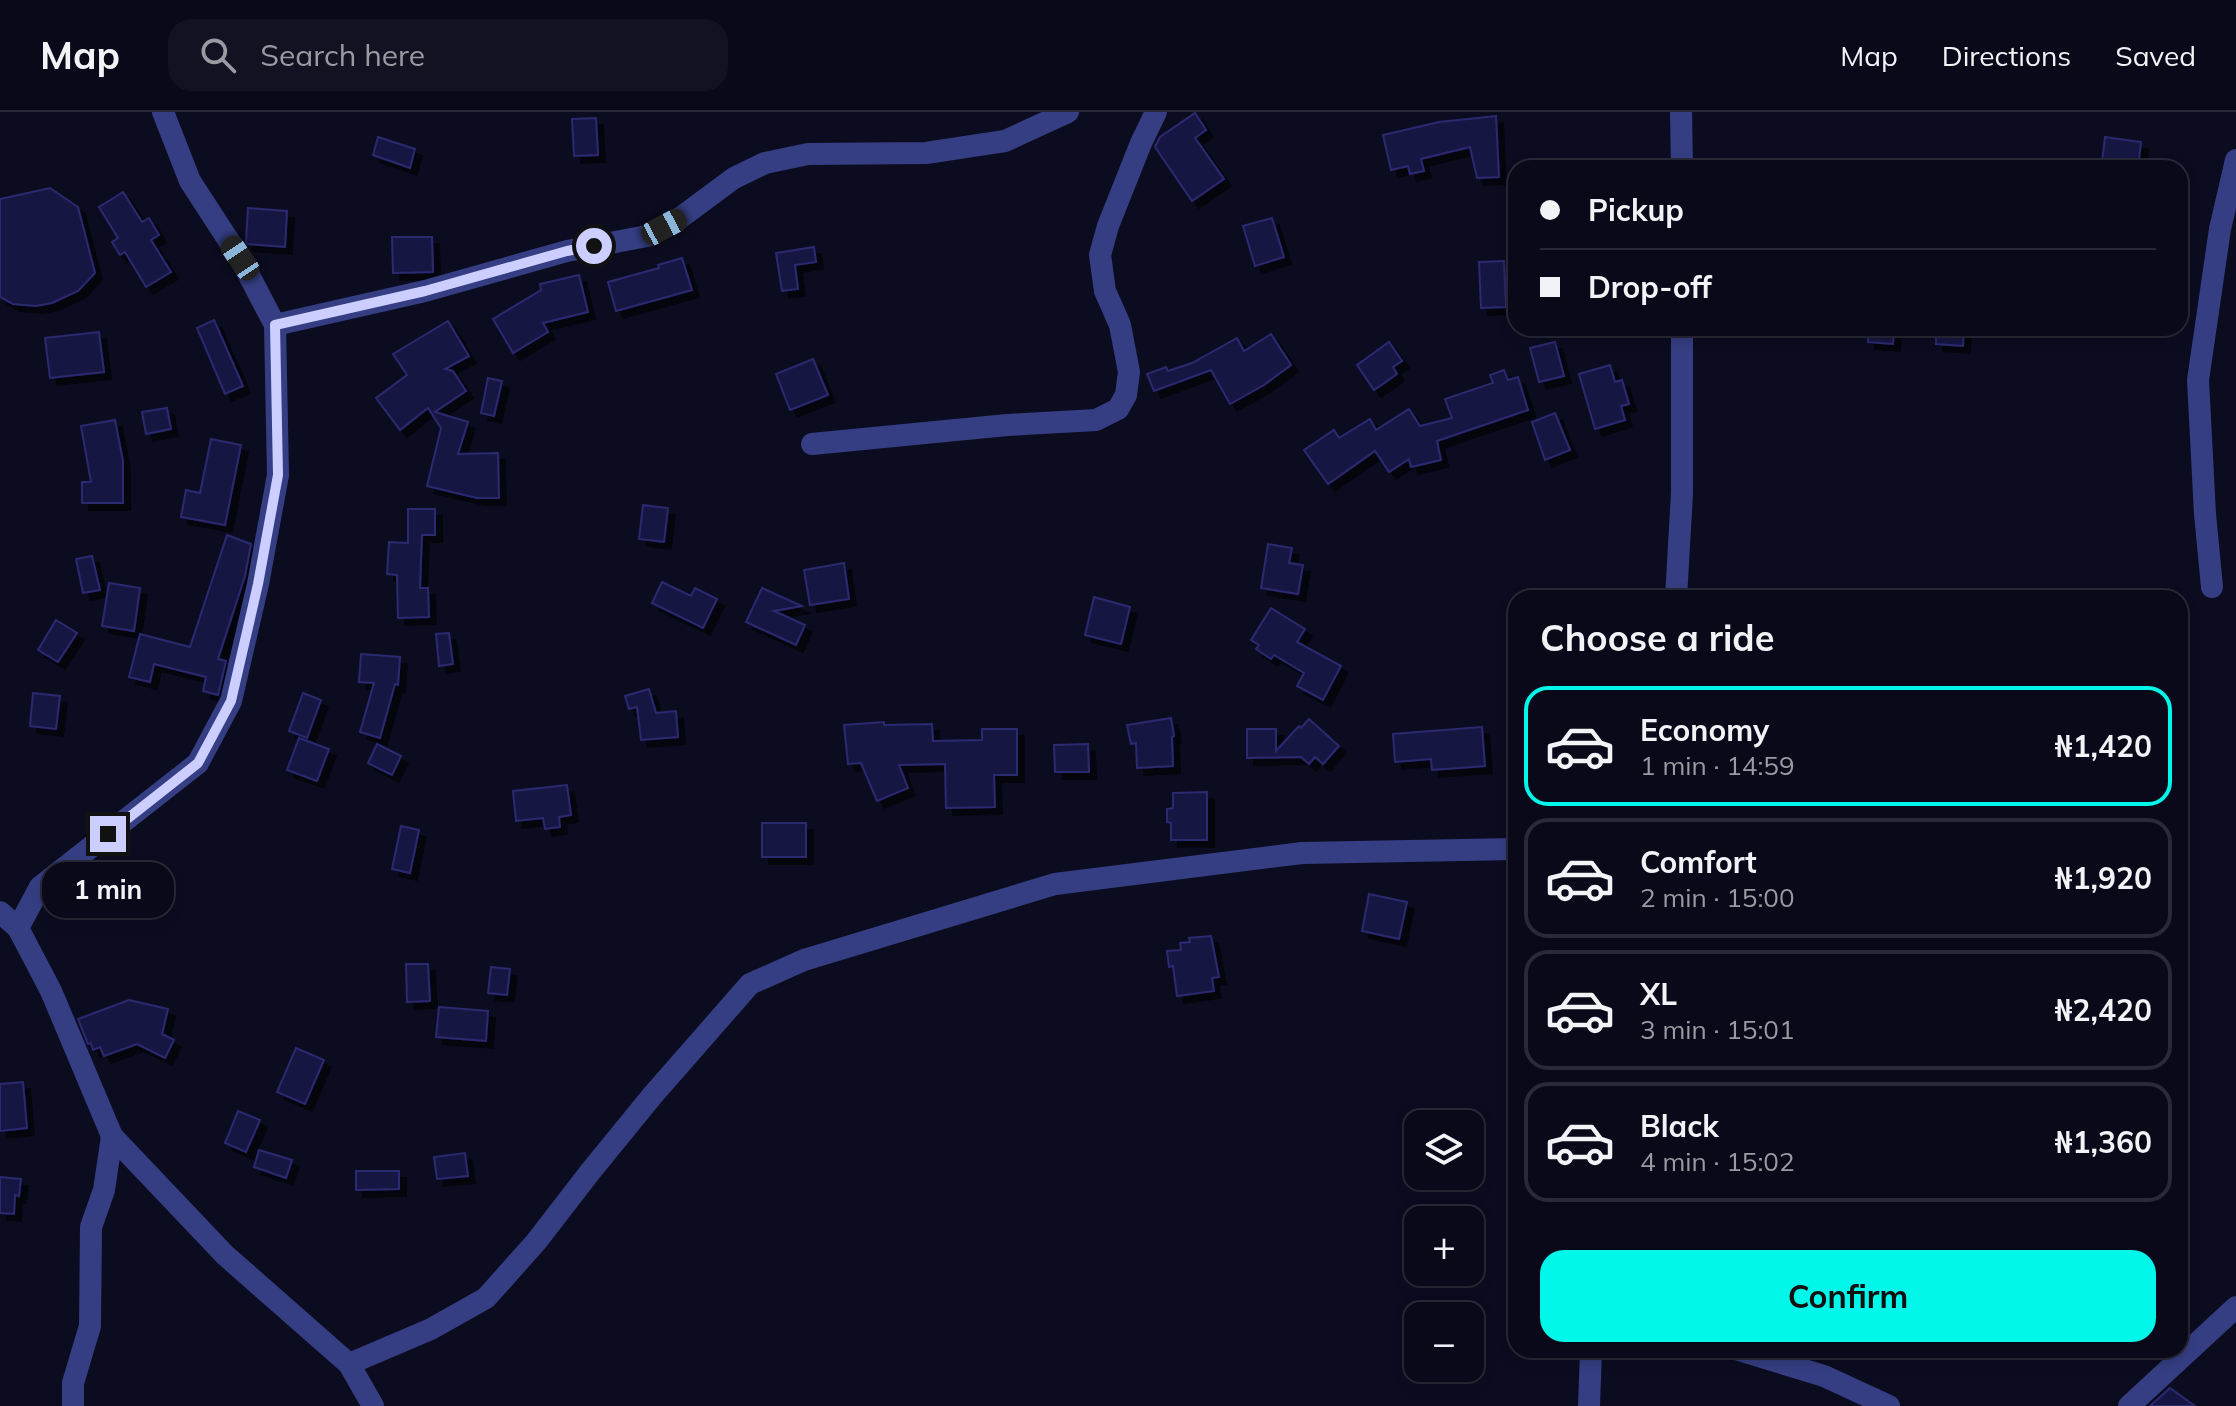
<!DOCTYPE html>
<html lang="en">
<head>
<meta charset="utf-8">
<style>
  body { margin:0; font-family:Mulish,sans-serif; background:#121222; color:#f1f3f6; height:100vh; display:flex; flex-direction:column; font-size:30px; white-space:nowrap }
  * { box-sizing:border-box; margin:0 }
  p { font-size:26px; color:#999aa2 }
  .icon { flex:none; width:44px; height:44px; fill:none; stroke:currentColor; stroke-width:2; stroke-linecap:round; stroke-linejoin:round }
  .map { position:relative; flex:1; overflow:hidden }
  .drawer { position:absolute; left:1508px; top:478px; width:680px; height:768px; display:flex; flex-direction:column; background:#090919; border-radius:24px; box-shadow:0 4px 12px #0003,0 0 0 2px #292a38 }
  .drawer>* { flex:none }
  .top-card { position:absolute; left:1508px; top:48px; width:680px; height:176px; border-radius:24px; box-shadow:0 4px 12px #0003,0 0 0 2px #292a38; display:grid; align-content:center; height:176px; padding:0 32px; background:#090919 }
  .buttons { position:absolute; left:1404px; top:998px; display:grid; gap:16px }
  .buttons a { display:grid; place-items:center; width:80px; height:80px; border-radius:16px; background:#090919; box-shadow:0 4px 12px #0003,0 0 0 2px #292a38; font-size:40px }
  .end { position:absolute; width:36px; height:36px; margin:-18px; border:10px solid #ccceff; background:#111; box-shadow:0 0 0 4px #111 }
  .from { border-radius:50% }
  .bubble { position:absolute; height:56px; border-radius:24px; background:#090919; box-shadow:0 4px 12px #0003,0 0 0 2px #292a38; font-size:26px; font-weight:700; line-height:56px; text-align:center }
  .car { position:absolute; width:24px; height:48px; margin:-24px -12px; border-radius:10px; box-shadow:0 0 6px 2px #0007; background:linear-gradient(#222 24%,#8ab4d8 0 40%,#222 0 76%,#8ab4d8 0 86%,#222 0) }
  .top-card b { display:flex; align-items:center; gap:28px; height:76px; font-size:30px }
  .top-card b+b { border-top:2px solid #292a38 }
  .top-card i { width:20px; height:20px; background:#f1f3f6 }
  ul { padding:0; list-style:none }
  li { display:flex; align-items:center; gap:24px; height:120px; margin:0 16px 12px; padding:0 16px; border:4px solid #292a38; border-radius:24px }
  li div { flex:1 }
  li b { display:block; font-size:30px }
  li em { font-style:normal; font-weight:700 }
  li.selected { border-color:#00f7e9 }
  li>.icon { width:72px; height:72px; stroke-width:1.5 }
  h2 { padding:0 32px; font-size:36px; line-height:96px }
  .button { display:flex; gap:16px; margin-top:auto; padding:16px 32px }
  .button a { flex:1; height:92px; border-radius:24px; background:#00f7e9; color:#111; font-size:32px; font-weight:700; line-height:92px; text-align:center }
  header { display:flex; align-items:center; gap:48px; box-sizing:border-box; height:112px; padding:0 40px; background:#090919; border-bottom:2px solid #292a38 }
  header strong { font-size:38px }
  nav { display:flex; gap:44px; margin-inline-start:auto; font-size:28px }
  .search { width:560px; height:72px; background:#121222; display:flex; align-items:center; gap:20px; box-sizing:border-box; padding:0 28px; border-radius:24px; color:#999aa2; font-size:30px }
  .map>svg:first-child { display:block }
  .building { fill:#191743; stroke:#2c2970; stroke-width:2; filter:url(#shadow) }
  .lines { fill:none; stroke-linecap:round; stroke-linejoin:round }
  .minor { stroke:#353e82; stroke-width:22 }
  .route { stroke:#ccceff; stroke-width:10 }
</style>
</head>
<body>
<header>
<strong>Map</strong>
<div class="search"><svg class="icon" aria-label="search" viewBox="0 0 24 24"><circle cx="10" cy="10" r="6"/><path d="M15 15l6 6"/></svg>Search here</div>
<nav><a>Map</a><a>Directions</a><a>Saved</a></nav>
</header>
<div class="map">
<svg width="2236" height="1294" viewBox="0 0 2236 1294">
  <defs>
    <filter id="shadow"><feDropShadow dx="7" dy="7" stdDeviation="0" flood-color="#0009"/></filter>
  </defs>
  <rect width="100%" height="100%" fill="#0c0c21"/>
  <g class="building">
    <path d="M 1195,1 L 1206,18 L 1195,26 L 1224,67 L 1192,89 L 1155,35 L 1160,25 Z"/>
    <path d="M 1496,4 L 1499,65 L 1477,66 L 1470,35 L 1421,47 L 1424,59 L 1410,62 L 1408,54 L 1391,58 L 1383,23 L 1439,10 Z"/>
    <path d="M 596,6 L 598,43 L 574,44 L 572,7 Z"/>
    <path d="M 378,25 L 415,37 L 410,56 L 373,43 Z"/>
    <path d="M 2105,25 L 2141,30 L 2138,56 L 2102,51 Z"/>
    <path d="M 50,76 L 78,95 L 95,161 L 78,179 L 52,191 L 36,194 L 13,192 L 0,185 L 0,87 Z"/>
    <path d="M 123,80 L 142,110 L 149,106 L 159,123 L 151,128 L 171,160 L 146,175 L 125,140 L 120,143 L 112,130 L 118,126 L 99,95 Z"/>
    <path d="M 248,96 L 287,99 L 285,135 L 247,132 L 246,129 Z"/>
    <path d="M 1272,106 L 1284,145 L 1255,154 L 1243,114 Z"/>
    <path d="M 392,125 L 432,125 L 433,160 L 393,161 Z"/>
    <path d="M 814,135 L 816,150 L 795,153 L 798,177 L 782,179 L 776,141 Z"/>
    <path d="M 682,146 L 692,178 L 616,199 L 608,170 L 659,156 L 658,153 Z"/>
    <path d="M 1504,149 L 1506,195 L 1481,196 L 1479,150 Z"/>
    <path d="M 579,163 L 588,200 L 543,211 L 548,220 L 513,241 L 493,207 L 541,178 L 540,172 Z"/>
    <path d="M 214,208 L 243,274 L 225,282 L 197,216 Z"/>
    <path d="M 448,209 L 469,244 L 445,257 L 453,259 L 466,279 L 435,300 L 468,310 L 458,342 L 498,341 L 499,386 L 477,386 L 427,374 L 441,316 L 428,296 L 400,318 L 376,286 L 407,263 L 393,242 Z"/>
    <path d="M 1868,216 L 1894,216 L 1893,232 L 1868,230 Z"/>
    <path d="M 1936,216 L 1964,216 L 1963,234 L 1936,232 Z"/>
    <path d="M 99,220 L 104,260 L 50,266 L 45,226 Z"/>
    <path d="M 1271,222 L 1291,253 L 1264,273 L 1230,292 L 1211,258 L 1154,279 L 1147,262 L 1166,255 L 1168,259 L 1192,251 L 1237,226 L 1244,239 Z"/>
    <path d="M 1389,230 L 1402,249 L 1393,255 L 1397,262 L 1374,278 L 1357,253 Z"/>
    <path d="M 1555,230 L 1564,264 L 1539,270 L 1530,236 Z"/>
    <path d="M 813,247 L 828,283 L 790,298 L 776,262 Z"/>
    <path d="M 1610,253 L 1615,270 L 1622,268 L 1629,292 L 1621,294 L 1625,308 L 1595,317 L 1579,262 Z"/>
    <path d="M 1504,258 L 1508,268 L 1518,265 L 1528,298 L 1437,329 L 1441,348 L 1411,355 L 1409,347 L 1389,360 L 1375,339 L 1328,372 L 1304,338 L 1334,318 L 1339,326 L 1370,307 L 1376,318 L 1409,297 L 1420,314 L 1452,306 L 1445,287 L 1493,271 L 1490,263 Z"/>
    <path d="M 488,266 L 502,269 L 494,304 L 481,301 Z"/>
    <path d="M 167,296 L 171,317 L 146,322 L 142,300 Z"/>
    <path d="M 1555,301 L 1570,338 L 1545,348 L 1532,310 Z"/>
    <path d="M 115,308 L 123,349 L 123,391 L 82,391 L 82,370 L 91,370 L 81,314 Z"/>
    <path d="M 211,327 L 241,333 L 225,413 L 181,405 L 186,378 L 200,381 Z"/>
    <path d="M 643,393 L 668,396 L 664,430 L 639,427 Z"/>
    <path d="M 408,397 L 435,397 L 435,423 L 422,423 L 420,476 L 428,476 L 429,505 L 398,506 L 397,463 L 387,462 L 389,430 L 408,431 Z"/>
    <path d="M 227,423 L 251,432 L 245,464 L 218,547 L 226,549 L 218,583 L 203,579 L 206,565 L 154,552 L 150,570 L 129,565 L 140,522 L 190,535 Z"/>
    <path d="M 1268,432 L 1292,436 L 1289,451 L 1303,453 L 1298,482 L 1261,476 Z"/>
    <path d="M 92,444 L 100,478 L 83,481 L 76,447 Z"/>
    <path d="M 844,451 L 849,487 L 810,493 L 804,458 Z"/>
    <path d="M 662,470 L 691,484 L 695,476 L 717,487 L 703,516 L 652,491 Z"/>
    <path d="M 109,471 L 140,476 L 134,519 L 102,514 Z"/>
    <path d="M 762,476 L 802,494 L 774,499 L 805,513 L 796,533 L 746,510 Z"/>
    <path d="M 1094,485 L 1130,495 L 1121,532 L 1085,523 Z"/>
    <path d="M 1271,496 L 1305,517 L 1297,530 L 1341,554 L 1323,588 L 1297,574 L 1304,561 L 1274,543 L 1271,547 L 1256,537 L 1259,533 L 1251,528 Z"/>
    <path d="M 56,508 L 77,521 L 58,550 L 38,538 Z"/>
    <path d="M 449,521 L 453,552 L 439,554 L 436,522 Z"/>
    <path d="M 361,542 L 400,545 L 398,573 L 395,572 L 380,626 L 360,620 L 374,571 L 359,570 Z"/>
    <path d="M 649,577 L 656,601 L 676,599 L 678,625 L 641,628 L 637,595 L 629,597 L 625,584 Z"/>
    <path d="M 33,581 L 60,584 L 56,617 L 30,614 Z"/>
    <path d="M 303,581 L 321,588 L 307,626 L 289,619 Z"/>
    <path d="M 1171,606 L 1174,624 L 1172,625 L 1173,654 L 1137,656 L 1136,631 L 1131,632 L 1127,613 Z"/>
    <path d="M 1309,607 L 1339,634 L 1323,652 L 1315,645 L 1309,652 L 1301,645 L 1247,646 L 1247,617 L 1276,617 L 1276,639 L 1299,614 L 1301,616 Z"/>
    <path d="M 884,610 L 884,613 L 932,612 L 933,629 L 982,628 L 982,617 L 1017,617 L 1017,663 L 994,663 L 995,695 L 946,696 L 945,652 L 899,653 L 908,676 L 877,689 L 861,651 L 848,652 L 844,613 Z"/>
    <path d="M 1482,615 L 1485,654 L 1432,658 L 1431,647 L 1395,650 L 1393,622 Z"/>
    <path d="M 299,626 L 329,637 L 317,669 L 287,658 Z"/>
    <path d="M 377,632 L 401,644 L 392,663 L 368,651 Z"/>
    <path d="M 1088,632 L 1089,660 L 1055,660 L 1054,633 Z"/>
    <path d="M 567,673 L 571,703 L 559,705 L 560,715 L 545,717 L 543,706 L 516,709 L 513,679 Z"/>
    <path d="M 1207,680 L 1207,728 L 1171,728 L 1171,711 L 1167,710 L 1167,697 L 1173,696 L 1173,681 Z"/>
    <rect x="762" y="711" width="44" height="34"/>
    <path d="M 401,714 L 419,718 L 410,761 L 392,757 Z"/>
    <path d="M 1369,782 L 1407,790 L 1399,827 L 1362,819 Z"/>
    <path d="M 1211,824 L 1219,865 L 1212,866 L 1214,879 L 1177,884 L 1173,854 L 1169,855 L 1167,839 L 1181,838 L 1180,831 L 1190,830 L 1189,826 Z"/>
    <path d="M 406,852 L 428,852 L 430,889 L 407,890 Z"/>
    <path d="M 491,855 L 510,857 L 507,883 L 488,881 Z"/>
    <path d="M 129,888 L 168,897 L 162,922 L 174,928 L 165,946 L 137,932 L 104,944 L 100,935 L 93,938 L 91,931 L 88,932 L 78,907 Z"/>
    <path d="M 439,895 L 488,899 L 486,929 L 436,925 Z"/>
    <path d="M 296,936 L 324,948 L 305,992 L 277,980 Z"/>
    <path d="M 23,970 L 27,1016 L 0,1019 L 0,972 Z"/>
    <path d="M 238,999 L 260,1008 L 246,1040 L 225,1031 Z"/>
    <path d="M 259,1038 L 292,1048 L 286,1066 L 254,1055 Z"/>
    <path d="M 465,1041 L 468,1064 L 437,1067 L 434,1045 Z"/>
    <path d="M 356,1059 L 399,1059 L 399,1077 L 356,1078 Z"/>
    <path d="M 0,1065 L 21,1067 L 19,1084 L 15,1083 L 14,1102 L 0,1101 Z"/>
    <path d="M 2170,1276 L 2195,1294 L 2150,1294 Z"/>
  </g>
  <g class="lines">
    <g class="minor">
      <path d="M 1681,0 L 1682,56"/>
      <path d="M 275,213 L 425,179 L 567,139 L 647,124 L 680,106 L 734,66 L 765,51 L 808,42 L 926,41 L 1005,29 L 1068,0"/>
      <path d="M 812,332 L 1007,313 L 1096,308 L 1118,297 L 1126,283 L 1129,260 L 1120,213 L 1105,179 L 1100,143 L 1108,114 L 1141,31 L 1156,0"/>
      <path d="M 2212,475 L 2205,402 L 2198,268 L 2220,117 L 2236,48"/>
      <path d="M 1676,486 L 1682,381 L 1682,216"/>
      <path d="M 0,800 L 18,816 L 51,879 L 112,1024 L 225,1143 L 349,1252 L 373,1294"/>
      <path d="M 18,816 L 40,775 L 198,651 L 231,589 L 258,472 L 278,363 L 275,213 L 240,146 L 190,69 L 163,0"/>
      <path d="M 1739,1238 L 1824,1264 L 1889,1294"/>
      <path d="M 349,1252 L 431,1217 L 486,1186 L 536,1130 L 590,1060 L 652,984 L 750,872 L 804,848 L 1055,772 L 1302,741 L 1516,737"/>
      <path d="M 73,1294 L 73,1271 L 90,1214 L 91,1115 L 104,1078 L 112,1024"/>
      <path d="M 1589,1294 L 1591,1238"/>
      <path d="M 2129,1294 L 2236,1195"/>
    </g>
  </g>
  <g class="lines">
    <path class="route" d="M 108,722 L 198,651 L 231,589 L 258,472 L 278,363 L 275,213 L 425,179 L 567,139 L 594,134"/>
  </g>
</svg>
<div class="buttons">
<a><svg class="icon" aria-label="layers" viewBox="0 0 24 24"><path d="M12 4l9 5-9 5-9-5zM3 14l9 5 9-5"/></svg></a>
<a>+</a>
<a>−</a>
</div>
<i class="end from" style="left:594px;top:134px"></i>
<i class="end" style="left:108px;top:722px"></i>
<div class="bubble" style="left:42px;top:750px;width:132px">1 min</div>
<i class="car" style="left:664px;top:115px;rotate:62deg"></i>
<i class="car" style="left:240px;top:146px;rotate:326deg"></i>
<div class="top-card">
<b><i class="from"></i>Pickup</b>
<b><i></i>Drop-off</b>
</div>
<section class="drawer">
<h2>Choose a ride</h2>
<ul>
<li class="selected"><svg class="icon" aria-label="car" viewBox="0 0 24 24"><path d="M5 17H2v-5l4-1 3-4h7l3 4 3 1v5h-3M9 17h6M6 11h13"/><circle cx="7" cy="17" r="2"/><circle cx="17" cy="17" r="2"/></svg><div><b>Economy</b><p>1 min · 14:59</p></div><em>₦1,420</em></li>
<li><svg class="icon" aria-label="car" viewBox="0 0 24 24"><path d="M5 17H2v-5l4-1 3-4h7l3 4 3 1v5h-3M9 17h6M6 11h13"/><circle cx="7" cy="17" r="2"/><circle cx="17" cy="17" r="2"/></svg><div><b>Comfort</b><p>2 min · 15:00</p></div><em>₦1,920</em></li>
<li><svg class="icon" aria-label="car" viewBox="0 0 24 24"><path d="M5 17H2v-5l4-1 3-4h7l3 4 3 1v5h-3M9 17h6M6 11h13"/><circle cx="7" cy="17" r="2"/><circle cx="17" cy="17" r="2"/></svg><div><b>XL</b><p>3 min · 15:01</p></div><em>₦2,420</em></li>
<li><svg class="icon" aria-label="car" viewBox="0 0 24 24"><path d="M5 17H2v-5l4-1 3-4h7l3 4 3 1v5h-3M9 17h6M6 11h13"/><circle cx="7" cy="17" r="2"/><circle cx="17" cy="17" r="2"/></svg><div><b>Black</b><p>4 min · 15:02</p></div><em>₦1,360</em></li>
</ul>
<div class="button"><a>Confirm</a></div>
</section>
</div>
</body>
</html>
